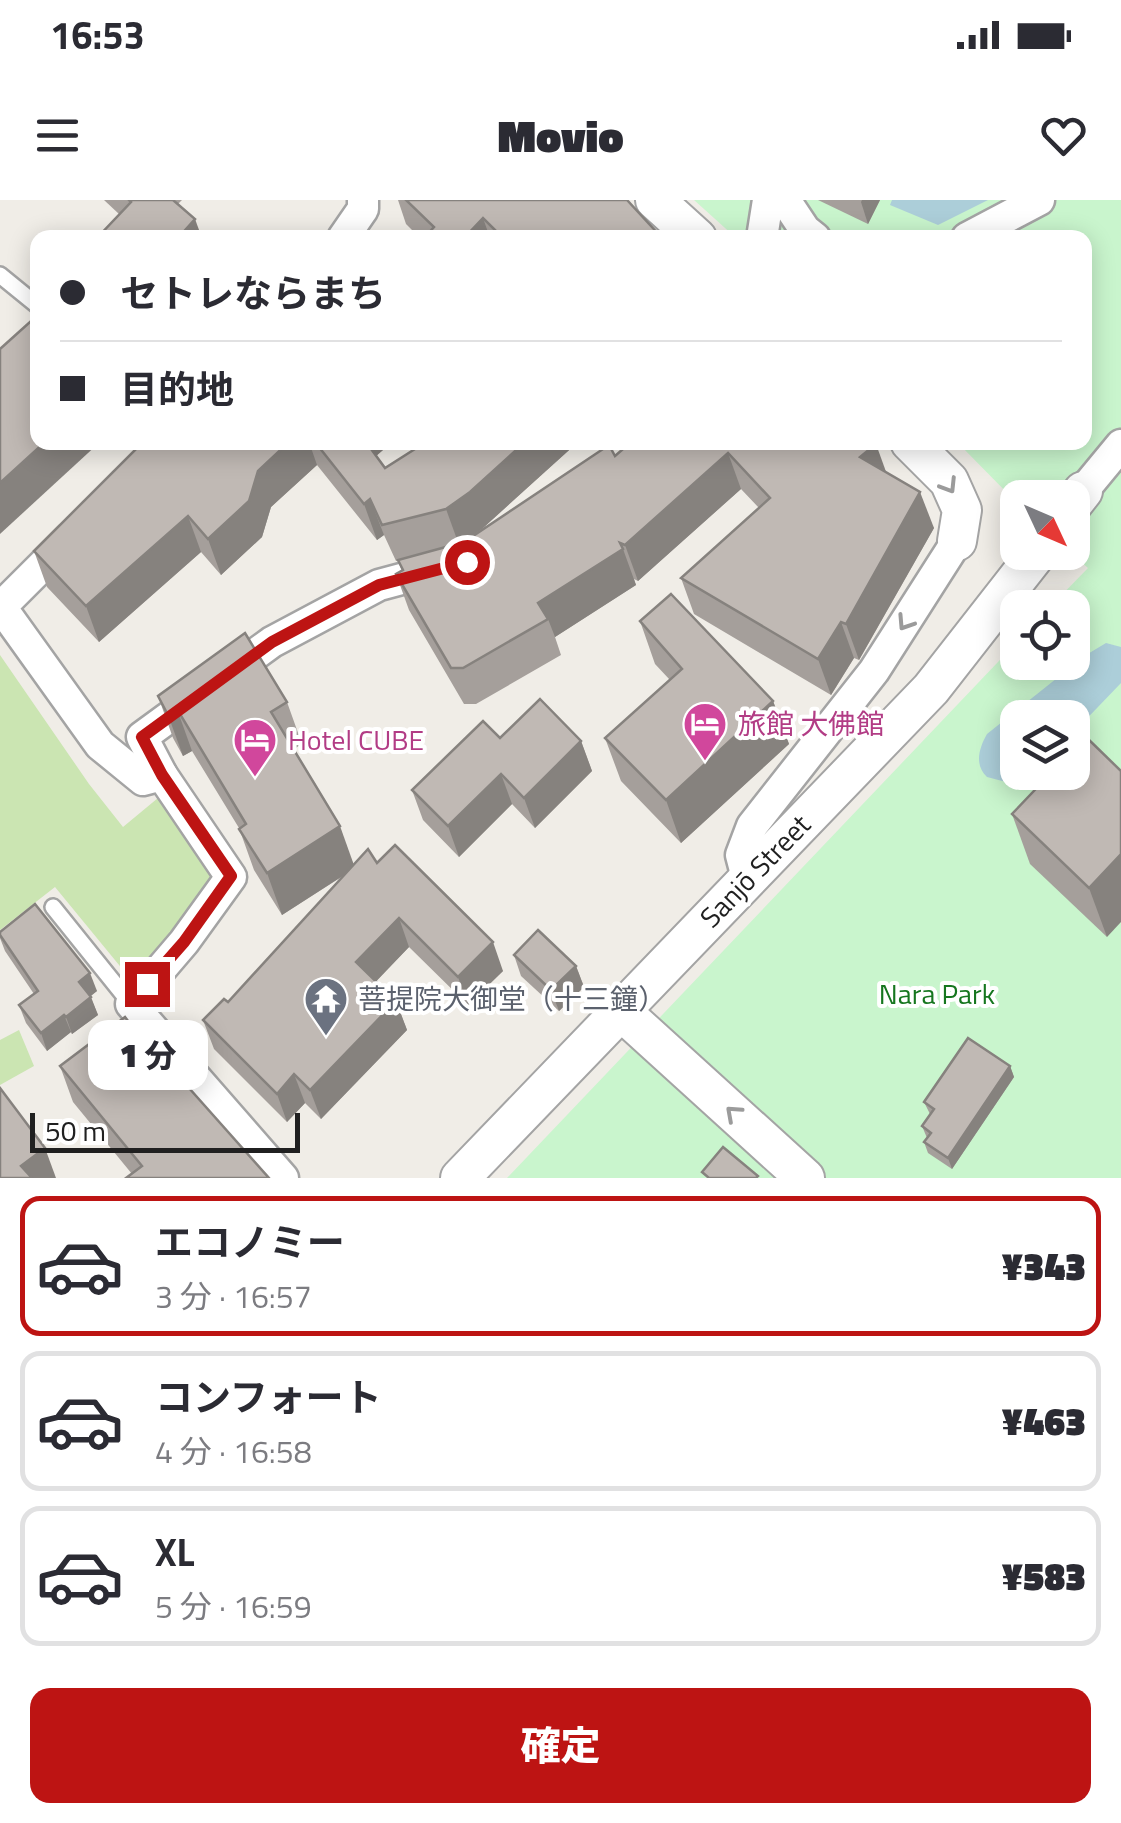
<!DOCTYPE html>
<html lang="ja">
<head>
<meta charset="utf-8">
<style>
  body { margin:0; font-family:"Titillium Web","Noto Sans JP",sans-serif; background:#f2f2f3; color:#2b2b33; height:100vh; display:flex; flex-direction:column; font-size:38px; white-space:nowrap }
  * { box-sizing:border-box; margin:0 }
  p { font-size:32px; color:#7c7c81 }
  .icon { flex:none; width:55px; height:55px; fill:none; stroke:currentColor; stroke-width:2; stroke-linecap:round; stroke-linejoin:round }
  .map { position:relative; height:978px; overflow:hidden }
  .drawer { display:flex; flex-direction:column; background:#fff; flex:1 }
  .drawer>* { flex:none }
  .top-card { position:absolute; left:30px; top:30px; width:1062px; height:220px; border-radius:20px; box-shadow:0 5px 25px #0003; display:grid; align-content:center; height:220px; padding:0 30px; background:#fff }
  .needle { width:65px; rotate:134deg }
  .tools { position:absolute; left:1000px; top:280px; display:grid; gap:20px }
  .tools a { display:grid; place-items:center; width:90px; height:90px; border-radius:20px; background:#fff; box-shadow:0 5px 25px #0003; font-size:50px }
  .scale { position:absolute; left:30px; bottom:25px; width:270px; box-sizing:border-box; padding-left:10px; border:5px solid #202020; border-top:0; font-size:28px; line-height:35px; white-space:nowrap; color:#202020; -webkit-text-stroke:8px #fff; paint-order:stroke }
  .end { position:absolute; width:45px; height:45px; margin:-22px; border:12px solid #bd1413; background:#fff; box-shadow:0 0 0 5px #fff }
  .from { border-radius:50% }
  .bubble { position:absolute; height:70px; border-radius:20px; background:#fff; box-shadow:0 5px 25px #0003; font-size:32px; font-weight:800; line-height:70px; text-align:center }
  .top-card b { display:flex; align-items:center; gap:35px; height:95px; font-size:38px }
  .top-card b+b { border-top:2px solid #e1e1e2 }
  .top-card i { width:25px; height:25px; background:#2b2b33 }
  ul { padding:18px 0 0; list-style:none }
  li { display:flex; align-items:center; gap:30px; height:140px; margin:0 20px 15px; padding:0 10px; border:5px solid #e1e1e2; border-radius:20px }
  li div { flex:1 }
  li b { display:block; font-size:38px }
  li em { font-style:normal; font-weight:800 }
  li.current { border-color:#bd1413 }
  li>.icon { width:90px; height:90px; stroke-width:1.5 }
  .cta { display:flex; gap:20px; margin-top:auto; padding:20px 30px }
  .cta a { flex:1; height:115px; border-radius:20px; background:#bd1413; color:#fff; font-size:40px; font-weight:800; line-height:115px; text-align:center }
  .status { display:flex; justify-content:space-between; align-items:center; height:70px; padding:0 50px; background:#fff; direction:ltr }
  .status svg { height:28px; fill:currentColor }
  header { display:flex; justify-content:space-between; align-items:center; height:130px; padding:0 30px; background:#fff; font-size:45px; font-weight:800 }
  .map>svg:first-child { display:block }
  .grass { fill:#cbe5b2 }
  .park { fill:#c9f5cd; fill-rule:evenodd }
  .water { fill:#acced9 }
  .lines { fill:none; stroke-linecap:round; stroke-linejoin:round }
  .service-casing { stroke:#a4a4a4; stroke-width:20 }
  .minor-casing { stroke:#a4a4a4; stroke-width:35 }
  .tertiary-casing { stroke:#a4a4a4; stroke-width:42 }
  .service { stroke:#fff; stroke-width:15 }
  .minor { stroke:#fff; stroke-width:30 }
  .tertiary { stroke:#fff; stroke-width:38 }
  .wall { fill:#a59f9b }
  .shaded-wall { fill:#86827e }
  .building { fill:#c0b9b4; stroke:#86827e; stroke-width:2.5 }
  .oneway { stroke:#9b9b9b }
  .route { stroke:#bd1413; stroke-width:12 }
  .labels { text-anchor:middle; stroke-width:8; stroke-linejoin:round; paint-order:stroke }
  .hotel-label { font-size:28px; fill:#b23c85; stroke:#fff; text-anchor:start }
  .street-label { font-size:28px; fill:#202020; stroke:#fff }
  .park-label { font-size:28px; fill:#16761f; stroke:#fff }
  .worship-label { font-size:28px; fill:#5b616d; stroke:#fff; text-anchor:start }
</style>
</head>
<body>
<div class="status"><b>16:53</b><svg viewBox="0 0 49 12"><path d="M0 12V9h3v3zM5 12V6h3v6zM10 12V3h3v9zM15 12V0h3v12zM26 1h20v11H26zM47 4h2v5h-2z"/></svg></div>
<header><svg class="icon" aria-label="menu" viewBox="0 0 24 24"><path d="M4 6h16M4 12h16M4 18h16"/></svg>Movio<svg class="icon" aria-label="heart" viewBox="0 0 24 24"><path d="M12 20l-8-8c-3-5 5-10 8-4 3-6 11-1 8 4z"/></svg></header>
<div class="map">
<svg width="1121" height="978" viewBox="0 0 1121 978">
  <rect width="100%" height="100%" fill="#f0ede7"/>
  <g class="grass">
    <path d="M 0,455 L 89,584 L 123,627 L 158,598 L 206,658 L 212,682 L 172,740 L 133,782 L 55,687 L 0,730 Z"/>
    <path d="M 19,830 L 34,866 L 0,885 L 0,840 Z"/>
  </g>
  <path class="park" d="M 694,0 L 1121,0 L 1121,978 L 507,978 L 1017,442 L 1018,462 L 1072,462 L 1072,408 L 1050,407 L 1088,368 L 1071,353 L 1072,298 L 1018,298 L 1017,303 L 958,243 L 1085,242 L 1085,38 L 735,37 ZM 1018,518 L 1072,518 L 1072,572 L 1018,572 Z"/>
  <g class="water">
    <path d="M 892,0 L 988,0 L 938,25 L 890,5 Z"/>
    <path d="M 1106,443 L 1121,447 L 1121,483 L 1073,533 L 1072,518 L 1018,518 L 1018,572 L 1028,573 L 1006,582 L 987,577 C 974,565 979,548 987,534 L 1086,455 Z"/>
  </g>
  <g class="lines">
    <defs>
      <g id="service">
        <path d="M 0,75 L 38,106"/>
        <path d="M 53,707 L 131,804"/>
      </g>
      <g id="minor">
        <path d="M 785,0 L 805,30 L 815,38"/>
        <path d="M 343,38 L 363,9 L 363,0"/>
        <path d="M 762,38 L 768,0"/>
        <path d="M 967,38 L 1039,0"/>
        <path d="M 1083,291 L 1121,245"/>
        <path d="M 69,339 L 1,407 L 100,545 L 143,580 L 162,575"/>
        <path d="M 747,678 L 741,655 L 752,626 L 874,471 L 957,341"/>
        <path d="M 283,978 L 131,804 L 184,742 L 231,677 L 162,575 L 142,537 L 272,442 L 379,385 L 435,370"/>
      </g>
      <g id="tertiary">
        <path d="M 655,0 L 697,38"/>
        <path d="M 910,242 L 949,281 L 962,310 L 957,341"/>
        <path d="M 1072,305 L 1083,291"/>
        <path d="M 621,811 L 805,978"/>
        <path d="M 460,978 L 931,489 L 1038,352"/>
      </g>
    </defs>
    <use href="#service" class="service-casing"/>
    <use href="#minor" class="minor-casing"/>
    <use href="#tertiary" class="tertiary-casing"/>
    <use href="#service" class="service"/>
    <use href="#minor" class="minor"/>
    <use href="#tertiary" class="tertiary"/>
  </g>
  <g class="wall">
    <path d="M 104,0 L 182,0 L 178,4 L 119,14 Z"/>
    <path d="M 398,0 L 627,0 L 662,38 L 420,38 L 406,24 Z"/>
    <path d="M 818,0 L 880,0 L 868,24 Z"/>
    <path d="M 143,242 L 380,242 L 383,250 L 376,256 L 385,268 L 426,242 L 578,242 L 483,328 L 615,256 L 631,242 L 886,272 L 934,328 L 859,460 L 854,458 L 831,495 L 694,414 L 681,378 L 759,308 L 741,289 L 638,381 L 634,379 L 636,385 L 555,437 L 561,455 L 476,504 L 464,504 L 409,410 L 396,374 L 402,371 L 398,361 L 396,361 L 384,335 L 377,340 L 317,265 L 271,307 L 262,337 L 221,375 L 201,352 L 99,442 L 47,387 L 34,351 Z"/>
    <path d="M 640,421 L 773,501 L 789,544 L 681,643 L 621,581 L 605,538 L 670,480 L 655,464 Z"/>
    <path d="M 158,496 L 287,502 L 302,544 L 294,549 L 354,665 L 377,663 L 503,771 L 468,805 L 409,747 L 376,781 L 396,801 L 407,830 L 321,919 L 305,903 L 287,922 L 214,849 L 203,820 L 228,802 L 346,674 L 282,715 L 254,670 L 239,628 L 192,551 L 183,556 L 173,538 Z"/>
    <path d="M 500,538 L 581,541 L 592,571 L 535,628 L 512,604 L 459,657 L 423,620 L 412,590 Z"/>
    <path d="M 1121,571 L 1107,737 L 1030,664 L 1012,614 Z"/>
    <path d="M 0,732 L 97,791 L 90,796 L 98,815 L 72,834 L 71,832 L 47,851 L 26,823 L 19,805 L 34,794 L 5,751 L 0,738 Z"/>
    <path d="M 514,755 L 576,766 L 584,787 L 559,811 L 521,776 Z"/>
    <path d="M 141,838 L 168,857 L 172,869 L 269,978 L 132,974 L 73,902 L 60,866 Z"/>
    <path d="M 1010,866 L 1014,877 L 952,969 L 928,953 L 924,942 L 927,938 L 922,926 L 930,914 L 924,902 Z"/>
  </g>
  <g class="shaded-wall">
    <path d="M 862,0 L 880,0 L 868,24 L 861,2 Z"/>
    <path d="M 483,18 L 490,38 L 464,38 Z"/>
    <path d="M 195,19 L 202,38 L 178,38 Z"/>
    <path d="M 45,242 L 100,242 L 0,334 L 0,283 Z"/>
    <path d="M 289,242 L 309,242 L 317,265 L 271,307 L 262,337 L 221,375 L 208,339 L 258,271 Z"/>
    <path d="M 360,242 L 380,242 L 383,250 L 368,263 Z"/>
    <path d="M 525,242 L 578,242 L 483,328 L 459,345 L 446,309 Z"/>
    <path d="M 876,244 L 889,280 L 860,257 Z"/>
    <path d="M 728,253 L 741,289 L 638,381 L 625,345 Z"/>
    <path d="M 920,292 L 934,328 L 859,460 L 846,424 Z"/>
    <path d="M 370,299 L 384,335 L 377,340 L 364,304 Z"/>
    <path d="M 188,316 L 201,352 L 99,442 L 86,406 Z"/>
    <path d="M 623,349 L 636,385 L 555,437 L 548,419 L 538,403 Z"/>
    <path d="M 841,422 L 854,458 L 831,495 L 818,459 Z"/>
    <path d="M 773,501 L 789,544 L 681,643 L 666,600 Z"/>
    <path d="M 177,509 L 192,551 L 183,556 L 168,515 Z"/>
    <path d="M 581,541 L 592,571 L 535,628 L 524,598 Z"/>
    <path d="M 501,574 L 512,604 L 459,657 L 448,626 Z"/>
    <path d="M 340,626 L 355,668 L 282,715 L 267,673 Z"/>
    <path d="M 1121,654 L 1121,722 L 1107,737 L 1089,688 Z"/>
    <path d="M 399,718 L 409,747 L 367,791 L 356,762 Z"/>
    <path d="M 493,742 L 503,771 L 468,805 L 458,777 Z"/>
    <path d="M 576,766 L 584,787 L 559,811 L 551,790 Z"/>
    <path d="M 90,773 L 97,791 L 86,800 L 79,782 Z"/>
    <path d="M 91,797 L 98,815 L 72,834 L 66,817 Z"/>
    <path d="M 396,801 L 407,830 L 321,919 L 310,890 Z"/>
    <path d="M 64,815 L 71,832 L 47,851 L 41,833 Z"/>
    <path d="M 1010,866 L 1014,877 L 952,969 L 948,958 Z"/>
    <path d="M 294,874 L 305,903 L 287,922 L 277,894 Z"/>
    <path d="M 45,948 L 56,978 L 25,978 L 21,966 Z"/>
  </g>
  <g class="building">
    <path d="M 129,0 L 173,0 L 195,19 L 178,38 L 97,38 L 131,2 Z"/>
    <path d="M 406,0 L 627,0 L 662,38 L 503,38 L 483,18 L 464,38 L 424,38 L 434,27 Z"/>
    <path d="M 30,122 L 38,130 L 38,242 L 45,242 L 0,283 L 0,149 Z"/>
    <path d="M 143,242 L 289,242 L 258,271 L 249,301 L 208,339 L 188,316 L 86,406 L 34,351 Z"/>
    <path d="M 315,242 L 366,242 L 385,268 L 426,242 L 525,242 L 470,292 L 446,309 L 382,325 L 370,299 L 364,304 Z"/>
    <path d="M 631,242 L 875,242 L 876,244 L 860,257 L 920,292 L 846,424 L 841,422 L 818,459 L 681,378 L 770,298 L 728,253 L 625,345 L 620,343 L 623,349 L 538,403 L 548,419 L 463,468 L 451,468 L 396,374 L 403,370 L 398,360 L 464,342 L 609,245 L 615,256 Z"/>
    <path d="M 671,394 L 773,501 L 666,600 L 605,538 L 682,469 L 640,421 Z"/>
    <path d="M 245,433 L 287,502 L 271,512 L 340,626 L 267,673 L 239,629 L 246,624 L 177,509 L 168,515 L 158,496 Z"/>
    <path d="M 540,499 L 581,541 L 524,598 L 501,574 L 448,626 L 412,590 L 483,521 L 500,538 Z"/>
    <path d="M 1086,537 L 1121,571 L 1121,654 L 1089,688 L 1012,614 L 1052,572 L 1072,572 L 1072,551 Z"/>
    <path d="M 395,645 L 493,742 L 458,777 L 399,718 L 356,762 L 396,801 L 310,890 L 294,874 L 277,894 L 203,820 L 224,799 L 228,802 L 368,649 L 377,663 Z"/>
    <path d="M 35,704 L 90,773 L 79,782 L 91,797 L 66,817 L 64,815 L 41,833 L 19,805 L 38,791 L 0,735 L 0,732 Z"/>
    <path d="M 538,730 L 576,766 L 551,790 L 514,755 Z"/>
    <path d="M 125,817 L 141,838 L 149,834 L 168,857 L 165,861 L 269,978 L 126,978 L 142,966 L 60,866 Z"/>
    <path d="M 968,838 L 1010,866 L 948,958 L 924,942 L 931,933 L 922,926 L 934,909 L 924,902 Z"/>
    <path d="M 0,888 L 45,948 L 21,966 L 32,978 L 0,978 Z"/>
    <path d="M 723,947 L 758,976 L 756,978 L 709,978 L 702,972 Z"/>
  </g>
  <defs><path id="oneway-chevron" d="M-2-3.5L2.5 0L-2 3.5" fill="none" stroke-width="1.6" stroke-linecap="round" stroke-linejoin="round" transform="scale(2.5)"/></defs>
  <g class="oneway">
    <use href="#oneway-chevron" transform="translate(949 286) rotate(58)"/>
    <use href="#oneway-chevron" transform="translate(905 423) rotate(123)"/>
    <use href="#oneway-chevron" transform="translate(733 913) rotate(-138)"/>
  </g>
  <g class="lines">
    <path class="route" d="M 147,784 L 184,742 L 231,676 L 162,575 L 142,537 L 272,442 L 379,385 L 467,362"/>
  </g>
  <defs>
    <symbol id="hotel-pin" viewBox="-11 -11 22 30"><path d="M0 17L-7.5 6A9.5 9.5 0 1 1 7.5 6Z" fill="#d1479c" stroke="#fff"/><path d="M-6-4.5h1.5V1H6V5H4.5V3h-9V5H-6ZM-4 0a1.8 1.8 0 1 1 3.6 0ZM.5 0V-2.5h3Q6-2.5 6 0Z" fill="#fff"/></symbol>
    <symbol id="temple-pin" viewBox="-11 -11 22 30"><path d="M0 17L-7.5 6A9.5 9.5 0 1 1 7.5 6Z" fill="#6b7280" stroke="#fff"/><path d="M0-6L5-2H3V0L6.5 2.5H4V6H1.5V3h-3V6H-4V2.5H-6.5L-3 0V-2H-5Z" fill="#fff"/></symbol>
  </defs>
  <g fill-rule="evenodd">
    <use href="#hotel-pin" x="680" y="499" width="50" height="68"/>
    <use href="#hotel-pin" x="230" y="515" width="50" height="68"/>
    <use href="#temple-pin" x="301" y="774" width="50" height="68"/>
  </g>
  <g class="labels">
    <g class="hotel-label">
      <text x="738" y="534">旅館 大佛館</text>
      <text x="288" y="550">Hotel CUBE</text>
    </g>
    <g class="street-label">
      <text transform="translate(755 671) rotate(-46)" y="10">Sanjō Street</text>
    </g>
    <g class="park-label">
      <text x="937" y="804">Nara Park</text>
    </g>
    <g class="worship-label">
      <text x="358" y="809">菩提院大御堂（十三鐘）</text>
    </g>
  </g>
</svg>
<div class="tools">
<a><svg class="needle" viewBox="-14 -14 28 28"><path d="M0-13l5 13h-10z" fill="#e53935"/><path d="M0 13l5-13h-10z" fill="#7c7c81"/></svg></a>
<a><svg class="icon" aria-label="locate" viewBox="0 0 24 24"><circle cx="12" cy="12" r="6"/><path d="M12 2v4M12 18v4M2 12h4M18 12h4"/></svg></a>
<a><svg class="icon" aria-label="layers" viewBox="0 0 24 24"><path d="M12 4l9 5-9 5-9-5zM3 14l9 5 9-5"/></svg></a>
</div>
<div class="scale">50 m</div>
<i class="end from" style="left:467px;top:362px"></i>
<i class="end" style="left:147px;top:784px"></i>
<div class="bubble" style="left:88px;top:820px;width:120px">1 分</div>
<div class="top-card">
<b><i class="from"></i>セトレならまち</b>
<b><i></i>目的地</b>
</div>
</div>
<section class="drawer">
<ul>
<li class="current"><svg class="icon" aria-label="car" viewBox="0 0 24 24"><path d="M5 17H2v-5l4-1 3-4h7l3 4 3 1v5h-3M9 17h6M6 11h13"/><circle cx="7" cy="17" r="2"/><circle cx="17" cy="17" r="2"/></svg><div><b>エコノミー</b><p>3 分 · 16:57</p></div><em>¥343</em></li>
<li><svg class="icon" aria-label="car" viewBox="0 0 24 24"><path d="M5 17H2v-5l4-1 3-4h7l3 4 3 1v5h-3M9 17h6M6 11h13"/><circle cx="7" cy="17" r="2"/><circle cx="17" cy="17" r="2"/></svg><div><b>コンフォート</b><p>4 分 · 16:58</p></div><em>¥463</em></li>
<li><svg class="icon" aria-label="car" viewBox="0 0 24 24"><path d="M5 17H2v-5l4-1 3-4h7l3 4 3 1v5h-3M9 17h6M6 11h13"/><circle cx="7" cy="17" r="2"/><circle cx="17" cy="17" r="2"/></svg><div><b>XL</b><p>5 分 · 16:59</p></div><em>¥583</em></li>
</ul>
<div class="cta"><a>確定</a></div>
</section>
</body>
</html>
